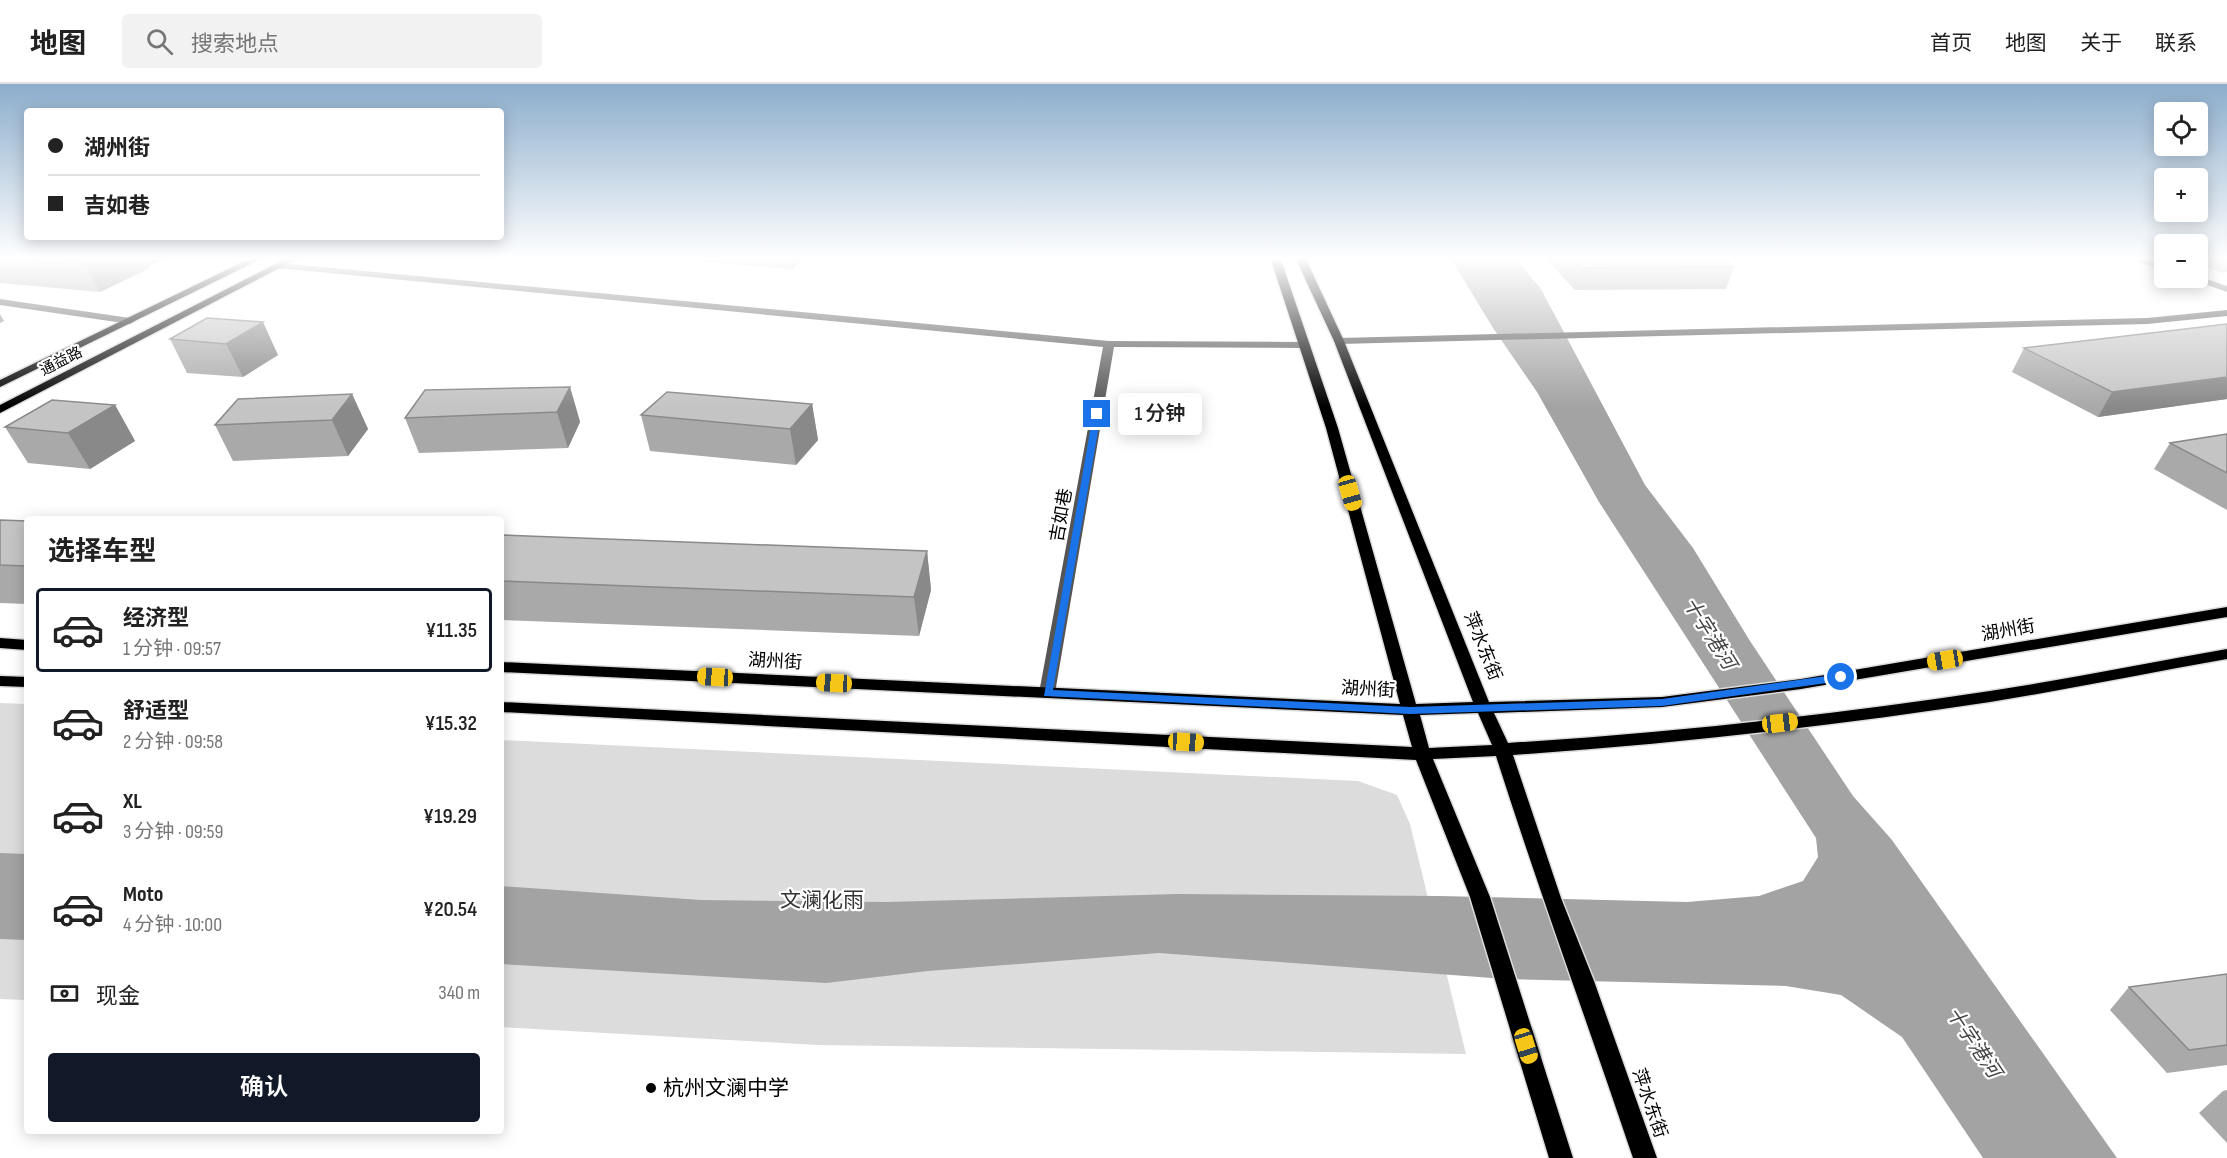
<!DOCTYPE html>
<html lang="zh">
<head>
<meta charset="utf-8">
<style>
  body { margin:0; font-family:"Sofia Sans Condensed","Noto Sans SC",sans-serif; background:#f2f2f2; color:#222; height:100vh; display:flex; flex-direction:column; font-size:22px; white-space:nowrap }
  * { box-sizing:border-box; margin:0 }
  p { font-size:20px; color:#767676 }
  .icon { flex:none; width:33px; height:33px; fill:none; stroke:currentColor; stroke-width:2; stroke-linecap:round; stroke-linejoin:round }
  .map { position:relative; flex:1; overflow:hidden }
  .side { position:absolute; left:24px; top:432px; width:480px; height:618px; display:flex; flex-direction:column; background:#fff; border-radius:6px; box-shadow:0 3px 15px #0003 }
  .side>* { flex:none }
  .top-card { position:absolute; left:24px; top:24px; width:480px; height:132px; border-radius:6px; box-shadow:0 3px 15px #0003; display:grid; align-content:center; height:132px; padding:0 24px; background:#fff }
  .controls { position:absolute; left:2154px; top:18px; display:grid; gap:12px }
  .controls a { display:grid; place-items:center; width:54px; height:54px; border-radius:6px; background:#fff; box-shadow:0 3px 15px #0003; font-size:30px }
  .end { position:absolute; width:27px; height:27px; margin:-14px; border:8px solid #1a73e8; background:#fff; box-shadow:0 0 0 3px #fff }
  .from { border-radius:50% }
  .bubble { position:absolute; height:42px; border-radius:6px; background:#fff; box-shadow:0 3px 15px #0003; font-size:20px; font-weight:600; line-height:42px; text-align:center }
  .car { position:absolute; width:18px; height:36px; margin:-18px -9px; border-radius:8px; box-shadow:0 0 4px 2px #0007; background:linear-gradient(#f5c518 24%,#345 0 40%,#f5c518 0 76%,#345 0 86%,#f5c518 0) }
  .top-card b { display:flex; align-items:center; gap:21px; height:57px; font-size:22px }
  .top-card b+b { border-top:2px solid #e0e0e0 }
  .top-card i { width:15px; height:15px; background:#222 }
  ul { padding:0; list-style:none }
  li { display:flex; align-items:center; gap:18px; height:84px; margin:0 12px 9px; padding:0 12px; border:3px solid transparent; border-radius:6px }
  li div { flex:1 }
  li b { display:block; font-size:22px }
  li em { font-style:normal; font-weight:600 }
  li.active { border-color:#111827 }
  li>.icon { width:54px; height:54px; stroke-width:1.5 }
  h2 { padding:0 24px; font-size:27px; line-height:72px }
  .pay { display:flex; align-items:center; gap:15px; height:66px; padding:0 24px; font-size:22px }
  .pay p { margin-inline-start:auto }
  .action { display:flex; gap:12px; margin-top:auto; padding:12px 24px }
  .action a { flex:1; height:69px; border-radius:6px; background:#111827; color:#fff; font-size:24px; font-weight:600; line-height:69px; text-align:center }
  header { display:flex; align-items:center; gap:36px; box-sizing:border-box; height:84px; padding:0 30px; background:#fff; border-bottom:2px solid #e0e0e0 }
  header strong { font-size:28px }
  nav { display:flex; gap:33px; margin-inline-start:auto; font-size:21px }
  .search { width:420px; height:54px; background:#f2f2f2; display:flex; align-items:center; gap:15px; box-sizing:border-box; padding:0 21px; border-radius:6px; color:#767676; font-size:22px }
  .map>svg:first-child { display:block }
  .green { fill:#dcdcdc }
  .water { fill:#a3a3a3 }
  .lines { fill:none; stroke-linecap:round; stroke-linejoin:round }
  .major-casing { stroke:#dbdbdb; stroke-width:3 }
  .minor { fill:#555; fill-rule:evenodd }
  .major { fill:#000; fill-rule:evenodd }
  .wall { fill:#a9a9a9 }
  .shaded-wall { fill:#898989 }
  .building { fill:#c4c4c4; stroke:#898989; stroke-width:1.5 }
  .route { fill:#1a73e8 }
  .poi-dot { fill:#000; stroke:#fff; stroke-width:2 }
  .labels { text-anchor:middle; stroke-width:4.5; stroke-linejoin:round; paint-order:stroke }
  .far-street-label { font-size:15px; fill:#000; stroke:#fff }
  .street-label { font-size:18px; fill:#000; stroke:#fff }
  .water-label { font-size:20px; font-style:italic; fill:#444; stroke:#fff }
  .near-park-label { font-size:21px; fill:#333; stroke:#fff }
  .near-poi-label { font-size:21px; fill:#000; stroke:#fff; text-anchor:start }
</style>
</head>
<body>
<header>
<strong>地图</strong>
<div class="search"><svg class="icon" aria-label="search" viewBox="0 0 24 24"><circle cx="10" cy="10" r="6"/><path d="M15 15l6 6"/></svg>搜索地点</div>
<nav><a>首页</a><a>地图</a><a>关于</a><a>联系</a></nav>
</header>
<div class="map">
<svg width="2227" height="1074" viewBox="0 0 2227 1074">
  <rect width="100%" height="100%" fill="#fff"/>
  <g class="green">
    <path d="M 0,619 L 27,620 L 27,916 L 0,915 Z"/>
    <path d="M 501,656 L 1358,697 L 1397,711 L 1410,740 L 1466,970 L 817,961 L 501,943 Z"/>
  </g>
  <g class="water">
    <path d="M 1450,173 L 1514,173 L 1541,205 L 1645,401 L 1693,464 L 1750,557 L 1853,712 L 1892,756 L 2117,1074 L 1983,1074 L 1902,953 L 1841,911 L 1786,902 L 1505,895 L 1159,869 L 928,887 L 826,899 L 501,880 L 501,802 L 701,816 L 886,818 L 1178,810 L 1439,812 L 1687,818 L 1759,812 L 1803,797 L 1818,773 L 1816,754 L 1599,418 L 1537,308 L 1493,244 Z"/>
    <path d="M 0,769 L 27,770 L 27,856 L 0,855 Z"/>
  </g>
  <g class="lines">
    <defs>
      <g id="major">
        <path d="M 253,173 L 265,173 L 0,303 L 0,296 Z"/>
        <path d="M 289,173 L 301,173 L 0,329 L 0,321 Z"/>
        <path d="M 1270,173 L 1280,173 L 1338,344 L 1416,620 L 1473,618 L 1334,257 L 1295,173 L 1305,173 L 1344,257 L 1489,618 L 1662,613 L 1801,595 L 2227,523 L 2227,533 L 1801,605 L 1662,623 L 1494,629 L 1508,659 C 1669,649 1831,631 1990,607 C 2069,595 2148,579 2227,565 L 2227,575 C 2148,589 2070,605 1990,618 C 1832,642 1673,660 1513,671 L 1561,814 L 1594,897 L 1657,1074 L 1633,1074 C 1588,940 1539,807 1496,672 L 1433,675 L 1490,813 L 1573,1074 L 1549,1074 L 1470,813 L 1416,676 L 501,628 L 501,618 L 1412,663 L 1403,631 L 501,588 L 501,578 L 1400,620 L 1326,344 ZM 1478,629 L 1492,661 L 1429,664 L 1420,631 Z"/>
        <path d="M 0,554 L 27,556 L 27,566 L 0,564 Z"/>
        <path d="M 0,592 L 27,593 L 27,603 L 0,602 Z"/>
      </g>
    </defs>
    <use href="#major" class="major-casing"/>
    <g class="minor">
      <path d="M 2124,173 L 2138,173 L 2164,181 L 2164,187 Z"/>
      <path d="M 280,179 L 1109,257 L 1303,258 L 1308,261 L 1303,264 L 1114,263 L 1055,609 L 1047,614 L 1039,609 L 1103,263 L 277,184 L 275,182 Z"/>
      <path d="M 2198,192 L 2227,202 L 2227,208 L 2188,194 Z"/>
      <path d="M 0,215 L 130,234 L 135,237 L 130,240 L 0,221 Z"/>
      <path d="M 2227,226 L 2227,232 L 2147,240 L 1339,260 L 1334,257 L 1339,254 L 2147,234 Z"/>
    </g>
    <use href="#major" class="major"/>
  </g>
  <g class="wall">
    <path d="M 0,173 L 169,173 L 149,182 L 150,184 L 100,208 L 0,199 Z"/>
    <path d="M 703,173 L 805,173 L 792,185 L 704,178 Z"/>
    <path d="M 1549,173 L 1721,173 L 1734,183 L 1726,205 L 1575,206 L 1548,177 Z"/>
    <path d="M 2198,173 L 2227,173 L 2227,188 L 2223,189 L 2198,180 Z"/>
    <path d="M 207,234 L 278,271 L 243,293 L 187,289 L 170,255 Z"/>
    <path d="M 2227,240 L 2227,315 L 2098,333 L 2012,288 L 2024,264 Z"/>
    <path d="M 570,303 L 580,338 L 568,364 L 419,369 L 405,334 Z"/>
    <path d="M 352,310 L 368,345 L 348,372 L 233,377 L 215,341 Z"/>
    <path d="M 812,320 L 818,356 L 796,381 L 650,367 L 641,331 Z"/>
    <path d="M 115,321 L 135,357 L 90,385 L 28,379 L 5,343 Z"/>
    <path d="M 2227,350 L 2227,426 L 2154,385 L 2170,359 Z"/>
    <path d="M 0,436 L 27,437 L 27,520 L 0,519 Z"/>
    <path d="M 501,451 L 927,467 L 931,506 L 919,552 L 501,536 Z"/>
    <path d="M 2227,890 L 2227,981 L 2167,989 L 2110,926 L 2129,903 Z"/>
    <path d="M 2227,1006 L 2227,1059 L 2199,1029 L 2223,1007 Z"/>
  </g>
  <g class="shaded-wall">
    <path d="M 92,173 L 169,173 L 149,182 L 150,184 L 100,208 L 83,177 Z"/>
    <path d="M 790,173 L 805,173 L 792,185 Z"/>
    <path d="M 0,230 L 4,237 L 0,239 Z"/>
    <path d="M 263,238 L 278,271 L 243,293 L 226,260 Z"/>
    <path d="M 2227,293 L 2227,315 L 2098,333 L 2112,308 Z"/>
    <path d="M 570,303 L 580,338 L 568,364 L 557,328 Z"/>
    <path d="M 352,310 L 368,345 L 348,372 L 332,336 Z"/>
    <path d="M 812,320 L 818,356 L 796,381 L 790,345 Z"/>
    <path d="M 115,321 L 135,357 L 90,385 L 68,349 Z"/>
    <path d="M 927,467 L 931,506 L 919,552 L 914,513 Z"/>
  </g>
  <g class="building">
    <path d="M 37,173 L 92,173 L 83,177 Z"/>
    <path d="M 1570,173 L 1721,173 L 1734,183 L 1580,184 Z"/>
    <path d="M 207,234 L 263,238 L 226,260 L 170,255 Z"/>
    <path d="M 2227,240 L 2227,293 L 2112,308 L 2024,264 Z"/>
    <path d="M 570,303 L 557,328 L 405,334 L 425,306 Z"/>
    <path d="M 667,308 L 812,320 L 790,345 L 641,331 Z"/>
    <path d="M 352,310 L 332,336 L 215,341 L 238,315 Z"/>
    <path d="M 52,316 L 115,321 L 68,349 L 5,343 Z"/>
    <path d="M 2227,350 L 2227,389 L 2170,359 Z"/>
    <path d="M 0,436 L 27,437 L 27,482 L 0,481 Z"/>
    <path d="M 501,451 L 927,467 L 914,513 L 501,497 Z"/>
    <path d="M 2227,890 L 2227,961 L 2189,966 L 2129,903 Z"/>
  </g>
  <linearGradient id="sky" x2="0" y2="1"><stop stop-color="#8cadcc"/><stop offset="0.54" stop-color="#fff"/><stop offset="1" stop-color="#fff" stop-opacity="0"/></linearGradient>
  <rect width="2227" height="323" fill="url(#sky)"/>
  <path class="route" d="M 1097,328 L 1101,330 L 1053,606 L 1410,623 L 1662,615 L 1841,590 L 1846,593 L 1841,597 L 1662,622 L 1410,630 L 1044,612 L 1093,330 Z"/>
  <circle class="poi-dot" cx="651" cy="1004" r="6"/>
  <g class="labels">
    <g class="far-street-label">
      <text transform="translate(61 277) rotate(-27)" y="5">通益路</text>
    </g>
    <g class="street-label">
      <text transform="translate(1061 431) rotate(-80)" y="6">吉如巷</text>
      <text transform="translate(2008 546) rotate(-10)" y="6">湖州街</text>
      <text transform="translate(1483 562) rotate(68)" y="6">萍水东街</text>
      <text transform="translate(775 577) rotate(3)" y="6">湖州街</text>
      <text transform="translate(1368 605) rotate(3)" y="6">湖州街</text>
      <text transform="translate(1650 1019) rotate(71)" y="6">萍水东街</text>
    </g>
    <g class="water-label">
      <text transform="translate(1710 549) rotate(58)" y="7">十字港河</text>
      <text transform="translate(1974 958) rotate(56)" y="7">十字港河</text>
    </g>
    <g class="near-park-label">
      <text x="822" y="823">文澜化雨</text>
    </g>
    <g class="near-poi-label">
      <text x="663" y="1011">杭州文澜中学</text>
    </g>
  </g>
</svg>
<div class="controls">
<a><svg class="icon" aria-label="locate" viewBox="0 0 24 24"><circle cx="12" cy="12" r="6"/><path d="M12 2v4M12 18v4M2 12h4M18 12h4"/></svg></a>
<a>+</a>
<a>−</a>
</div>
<i class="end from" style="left:1841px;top:593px"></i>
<i class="end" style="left:1097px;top:330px"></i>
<div class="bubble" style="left:1118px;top:309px;width:84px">1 分钟</div>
<i class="car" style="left:1350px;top:409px;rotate:164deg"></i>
<i class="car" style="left:1945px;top:576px;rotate:261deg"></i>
<i class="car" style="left:715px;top:593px;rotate:273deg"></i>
<i class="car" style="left:834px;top:599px;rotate:273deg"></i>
<i class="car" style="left:1780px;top:639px;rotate:83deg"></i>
<i class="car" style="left:1186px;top:658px;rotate:93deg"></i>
<i class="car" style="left:1526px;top:962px;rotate:163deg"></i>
<div class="top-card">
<b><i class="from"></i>湖州街</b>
<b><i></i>吉如巷</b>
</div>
<section class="side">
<h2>选择车型</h2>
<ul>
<li class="active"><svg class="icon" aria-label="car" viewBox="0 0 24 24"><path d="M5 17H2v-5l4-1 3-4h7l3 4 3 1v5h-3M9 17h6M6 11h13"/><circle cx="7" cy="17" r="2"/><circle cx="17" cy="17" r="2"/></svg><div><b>经济型</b><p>1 分钟 · 09:57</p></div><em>¥11.35</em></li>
<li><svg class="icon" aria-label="car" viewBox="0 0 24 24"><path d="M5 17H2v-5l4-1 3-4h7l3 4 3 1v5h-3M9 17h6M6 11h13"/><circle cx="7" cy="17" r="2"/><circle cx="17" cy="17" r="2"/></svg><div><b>舒适型</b><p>2 分钟 · 09:58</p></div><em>¥15.32</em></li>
<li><svg class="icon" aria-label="car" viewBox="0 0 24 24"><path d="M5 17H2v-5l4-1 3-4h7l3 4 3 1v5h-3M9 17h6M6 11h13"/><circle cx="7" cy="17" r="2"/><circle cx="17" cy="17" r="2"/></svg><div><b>XL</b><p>3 分钟 · 09:59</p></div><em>¥19.29</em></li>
<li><svg class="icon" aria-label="car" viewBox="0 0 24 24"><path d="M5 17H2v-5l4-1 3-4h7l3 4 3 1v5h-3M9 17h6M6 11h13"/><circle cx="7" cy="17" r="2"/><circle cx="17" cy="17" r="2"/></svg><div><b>Moto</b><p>4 分钟 · 10:00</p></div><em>¥20.54</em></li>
</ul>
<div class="pay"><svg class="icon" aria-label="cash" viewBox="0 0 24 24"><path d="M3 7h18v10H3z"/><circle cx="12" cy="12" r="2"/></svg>现金<p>340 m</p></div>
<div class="action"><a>确认</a></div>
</section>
</div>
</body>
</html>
